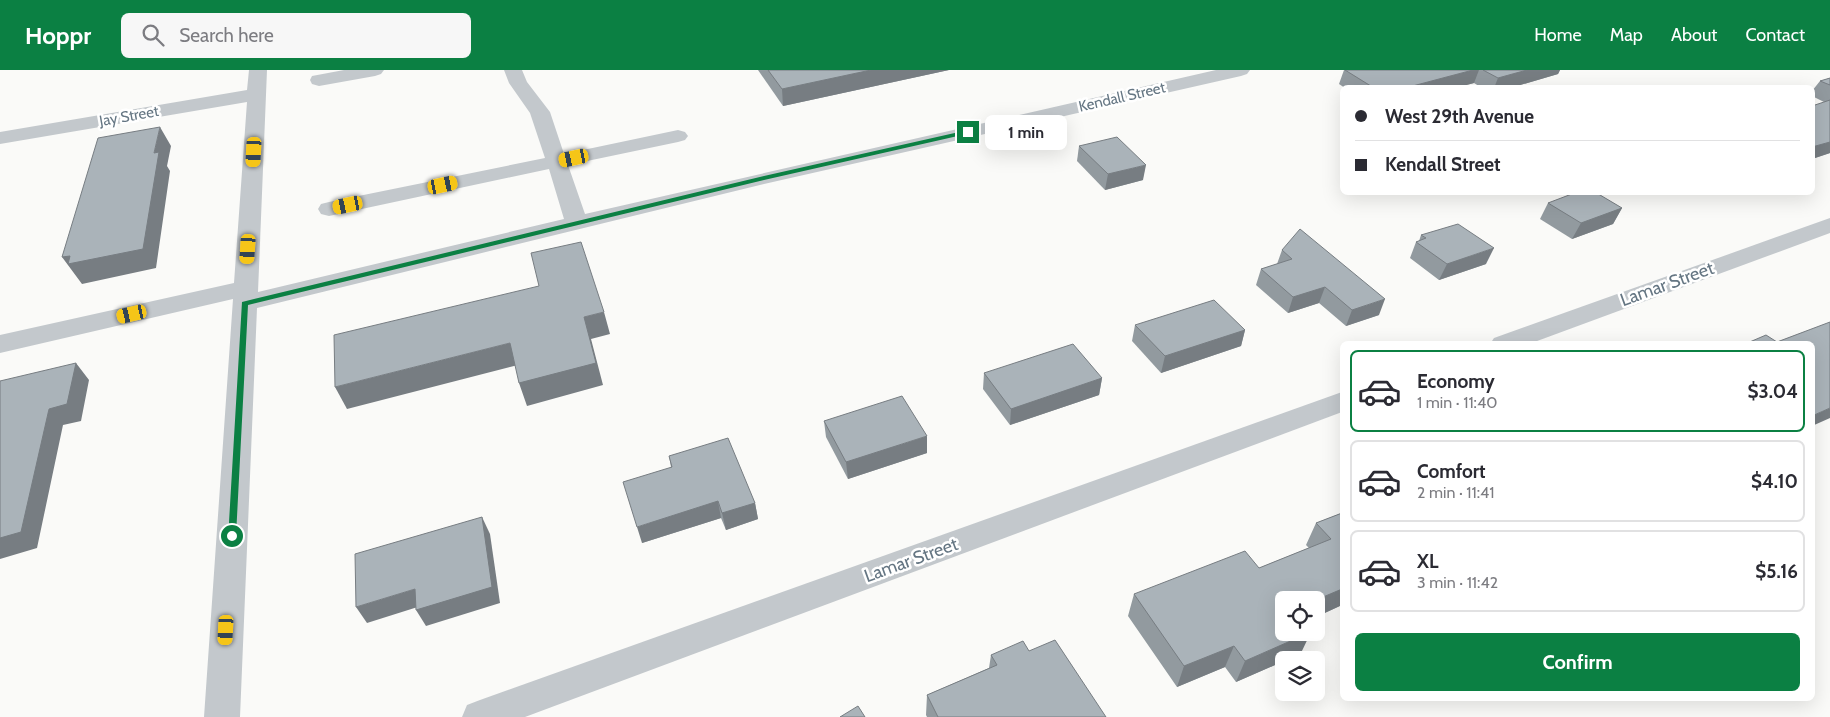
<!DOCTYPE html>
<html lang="en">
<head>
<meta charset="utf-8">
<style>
  body { margin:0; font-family:Cabin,sans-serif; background:#f7f7f7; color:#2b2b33; height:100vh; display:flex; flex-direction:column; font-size:19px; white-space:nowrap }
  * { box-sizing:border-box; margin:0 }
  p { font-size:16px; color:#7c7c81 }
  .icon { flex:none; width:28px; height:28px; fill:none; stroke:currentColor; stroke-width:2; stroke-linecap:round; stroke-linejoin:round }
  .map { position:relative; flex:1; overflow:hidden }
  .panel { position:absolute; left:1340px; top:271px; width:475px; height:360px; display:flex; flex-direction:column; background:#fff; border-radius:8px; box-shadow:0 5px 20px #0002 }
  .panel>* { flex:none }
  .top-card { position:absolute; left:1340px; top:15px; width:475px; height:110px; border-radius:8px; box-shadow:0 5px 20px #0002; display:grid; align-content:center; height:110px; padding:0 15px; background:#fff }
  .controls { position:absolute; left:1275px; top:521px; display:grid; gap:10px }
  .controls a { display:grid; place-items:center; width:50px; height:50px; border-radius:8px; background:#fff; box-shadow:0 5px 20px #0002; font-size:25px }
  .end { position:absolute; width:22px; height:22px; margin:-11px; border:6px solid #0b8043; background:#fff; box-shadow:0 0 0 2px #fff }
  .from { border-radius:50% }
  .bubble { position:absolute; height:35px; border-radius:8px; background:#fff; box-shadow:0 5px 20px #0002; font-size:16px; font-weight:700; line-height:35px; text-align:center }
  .car { position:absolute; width:15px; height:30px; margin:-15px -8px; border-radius:6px; box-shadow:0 0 4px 1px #0007; background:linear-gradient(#f5c518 24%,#345 0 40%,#f5c518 0 76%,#345 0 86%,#f5c518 0) }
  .top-card b { display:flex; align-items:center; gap:18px; height:48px; font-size:19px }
  .top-card b+b { border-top:1px solid #e1e1e2 }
  .top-card i { width:12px; height:12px; background:#2b2b33 }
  ul { padding:9px 0 0; list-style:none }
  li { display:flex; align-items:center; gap:15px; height:82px; margin:0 10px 8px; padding:0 5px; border:2px solid #e1e1e2; border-radius:8px }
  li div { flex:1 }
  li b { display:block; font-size:19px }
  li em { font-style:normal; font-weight:700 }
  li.active { border-color:#0b8043 }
  li>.icon { width:45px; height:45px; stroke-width:1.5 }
  .button { display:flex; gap:10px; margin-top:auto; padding:10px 15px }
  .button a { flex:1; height:58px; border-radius:8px; background:#0b8043; color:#fff; font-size:20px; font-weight:700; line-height:58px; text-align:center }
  header { display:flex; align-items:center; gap:30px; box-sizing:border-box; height:70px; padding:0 25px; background:#0b8043; color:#fff }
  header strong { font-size:24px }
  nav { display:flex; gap:28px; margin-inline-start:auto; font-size:18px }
  .search { width:350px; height:45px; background:#f7f7f7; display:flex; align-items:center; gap:12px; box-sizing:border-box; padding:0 18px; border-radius:8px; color:#7c7c81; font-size:19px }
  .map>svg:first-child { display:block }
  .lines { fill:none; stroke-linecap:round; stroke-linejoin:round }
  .minor { fill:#c3c8cc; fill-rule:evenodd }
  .wall { fill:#929a9f }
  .shaded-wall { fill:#777d82 }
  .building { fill:#aab3b9; stroke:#777d82 }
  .route { fill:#0b8043 }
  .labels { text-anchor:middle; stroke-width:5; stroke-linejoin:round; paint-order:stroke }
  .far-street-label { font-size:15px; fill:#657683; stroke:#fff }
  .street-label { font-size:18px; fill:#657683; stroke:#fff }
</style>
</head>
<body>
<header>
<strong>Hoppr</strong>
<div class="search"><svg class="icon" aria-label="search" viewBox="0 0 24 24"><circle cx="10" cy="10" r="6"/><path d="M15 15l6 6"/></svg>Search here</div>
<nav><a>Home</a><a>Map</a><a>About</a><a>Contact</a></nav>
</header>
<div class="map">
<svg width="1830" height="647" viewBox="0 0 1830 647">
  <rect width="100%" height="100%" fill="#fafaf8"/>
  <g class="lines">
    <g class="minor">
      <path d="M 249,0 L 267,0 L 258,222 L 564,149 L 549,99 L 329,146 L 321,144 L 318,139 L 321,134 L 329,132 L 545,88 L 530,43 L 509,13 L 504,0 L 522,0 L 527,12 L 550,42 L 564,84 L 678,60 L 685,62 L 688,66 L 685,70 L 678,72 L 568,95 L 585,144 L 1216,0 L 1250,0 L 1247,4 L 1241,6 L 764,114 L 257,238 L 240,647 L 204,647 L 233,229 L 0,283 L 0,265 L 234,213 L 247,32 L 0,74 L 0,62 L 247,20 Z"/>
      <path d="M 344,0 L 384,0 L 381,4 L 375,6 L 319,16 L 312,14 L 310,10 L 312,6 Z"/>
      <path d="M 1830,148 L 1830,163 L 1529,274 L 1490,274 L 1494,268 Z"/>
      <path d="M 1342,322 L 1342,342 L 525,647 L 462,647 L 467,635 L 480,630 Z"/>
    </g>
  </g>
  <g class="wall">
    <path d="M 758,0 L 949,0 L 783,36 Z"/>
    <path d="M 1344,0 L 1560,0 L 1558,4 L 1510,18 L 1482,18 L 1474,13 L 1455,18 L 1345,18 L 1339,14 Z"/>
    <path d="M 1830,8 L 1830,83 L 1812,89 L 1824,32 L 1812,26 L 1812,21 L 1820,11 Z"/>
    <path d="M 1079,76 L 1143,110 L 1105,120 L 1077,91 Z"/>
    <path d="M 1548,133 L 1622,138 L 1613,154 L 1572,169 L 1540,149 Z"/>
    <path d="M 1421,165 L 1486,194 L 1439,210 L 1410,188 L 1416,172 L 1419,171 Z"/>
    <path d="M 1282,180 L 1379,245 L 1346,256 L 1319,233 L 1288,243 L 1256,215 L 1261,199 L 1277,194 Z"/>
    <path d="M 1135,255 L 1245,260 L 1241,276 L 1161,303 L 1132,271 Z"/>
    <path d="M 984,303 L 1102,308 L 1099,325 L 1010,355 L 983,319 Z"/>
    <path d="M 824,351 L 927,383 L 848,409 L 826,367 Z"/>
    <path d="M 669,386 L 755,433 L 758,449 L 726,460 L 721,448 L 642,473 L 671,397 Z"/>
    <path d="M 1342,443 L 1342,535 L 1316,547 L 1316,530 L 1284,530 L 1301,583 L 1284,590 L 1284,591 L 1236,612 L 1225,597 L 1177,617 L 1128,546 L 1134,524 L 1259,498 L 1309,478 L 1306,475 L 1316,453 Z"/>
    <path d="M 1029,581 L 1106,647 L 927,647 L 926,645 L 927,625 L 989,598 L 991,585 Z"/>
  </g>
  <g class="shaded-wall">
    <path d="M 871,0 L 949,0 L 783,36 L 782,19 Z"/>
    <path d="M 1473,0 L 1479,0 L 1474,13 L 1455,18 L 1405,18 Z"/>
    <path d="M 1527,0 L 1560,0 L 1558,4 L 1510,18 L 1494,18 L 1498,8 Z"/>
    <path d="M 160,57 L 171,76 L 167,96 L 170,101 L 156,198 L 82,214 L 62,187 L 154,83 Z"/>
    <path d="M 1830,72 L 1830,83 L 1812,89 L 1812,77 Z"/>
    <path d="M 1146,95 L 1143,110 L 1105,120 L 1108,104 Z"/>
    <path d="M 1622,138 L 1613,154 L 1572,169 L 1581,153 Z"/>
    <path d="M 1494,178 L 1486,194 L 1439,210 L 1447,194 Z"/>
    <path d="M 1325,217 L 1319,233 L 1288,243 L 1293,227 Z"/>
    <path d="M 1385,229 L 1379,245 L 1346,256 L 1352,240 Z"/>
    <path d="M 604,242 L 610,264 L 591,269 L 603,315 L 527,336 L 519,313 L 584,247 Z"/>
    <path d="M 1245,260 L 1241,276 L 1161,303 L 1165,286 Z"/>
    <path d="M 510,273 L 518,295 L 347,339 L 335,317 Z"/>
    <path d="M 76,293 L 89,310 L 81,351 L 63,355 L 37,478 L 0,489 L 0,468 L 49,339 Z"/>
    <path d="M 1102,308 L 1099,325 L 1010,355 L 1011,339 Z"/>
    <path d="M 1830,338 L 1830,348 L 1812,356 L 1812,346 Z"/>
    <path d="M 927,366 L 927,383 L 848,409 L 846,392 Z"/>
    <path d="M 718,431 L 721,448 L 642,473 L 637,457 Z"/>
    <path d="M 755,433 L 758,449 L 726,460 L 722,443 Z"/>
    <path d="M 482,447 L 490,464 L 500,533 L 426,556 L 416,540 Z"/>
    <path d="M 415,519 L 424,535 L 367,553 L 356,537 Z"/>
    <path d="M 1342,519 L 1342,535 L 1316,547 L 1316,530 Z"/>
    <path d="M 1311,562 L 1301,583 L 1286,590 L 1284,590 L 1284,591 L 1236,612 L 1245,591 Z"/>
    <path d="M 1234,576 L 1225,597 L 1177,617 L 1184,596 Z"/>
  </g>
  <g class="building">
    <path d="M 768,0 L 871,0 L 782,19 Z"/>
    <path d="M 1345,0 L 1473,0 L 1405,18 L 1374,18 Z"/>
    <path d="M 1483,0 L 1527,0 L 1498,8 Z"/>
    <path d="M 1830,8 L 1830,15 L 1820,11 Z"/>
    <path d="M 1830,30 L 1830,72 L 1812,77 L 1812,36 Z"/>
    <path d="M 160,57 L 154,83 L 159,82 L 143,179 L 68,194 L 70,186 L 62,187 L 98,68 Z"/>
    <path d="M 1117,67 L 1146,95 L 1108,104 L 1079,76 Z"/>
    <path d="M 1577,122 L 1595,122 L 1622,138 L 1581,153 L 1548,133 Z"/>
    <path d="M 1458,154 L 1494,178 L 1447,194 L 1416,172 L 1426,168 L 1421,165 Z"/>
    <path d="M 1300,159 L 1385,229 L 1352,240 L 1325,217 L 1293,227 L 1261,199 L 1292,189 L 1282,180 Z"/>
    <path d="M 581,172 L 604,242 L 584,247 L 596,293 L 519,313 L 510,273 L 335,317 L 334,265 L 539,216 L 531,183 Z"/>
    <path d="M 1214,230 L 1245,260 L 1165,286 L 1135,255 Z"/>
    <path d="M 1830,252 L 1830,338 L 1812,346 L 1812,274 L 1745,274 L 1766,265 L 1777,272 Z"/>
    <path d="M 1073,274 L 1102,308 L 1011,339 L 984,303 Z"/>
    <path d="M 76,293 L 67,334 L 49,339 L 21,462 L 0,468 L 0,311 Z"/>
    <path d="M 902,326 L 927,366 L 846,392 L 824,351 Z"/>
    <path d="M 728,368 L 755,433 L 722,443 L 718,431 L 637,457 L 623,412 L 672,397 L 669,386 Z"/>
    <path d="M 1342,443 L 1342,519 L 1316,530 L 1284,530 L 1284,562 L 1311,562 L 1245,591 L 1234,576 L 1184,596 L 1134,524 L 1245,481 L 1259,498 L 1331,469 L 1316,453 Z"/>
    <path d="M 482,447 L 492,517 L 416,540 L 415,519 L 356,537 L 355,484 Z"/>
    <path d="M 1055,570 L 1106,647 L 938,647 L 927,625 L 997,595 L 991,585 L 1023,571 L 1029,581 Z"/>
    <path d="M 858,636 L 865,647 L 840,647 Z"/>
  </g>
  <path class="route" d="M 968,60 L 971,63 L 764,110 L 248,235 L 236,466 L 232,470 L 228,469 L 242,232 L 764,106 Z"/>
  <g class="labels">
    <g class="far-street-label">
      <text transform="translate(1122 27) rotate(-13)" y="5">Kendall Street</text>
      <text transform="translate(129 46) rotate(-10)" y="5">Jay Street</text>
    </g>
    <g class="street-label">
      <text transform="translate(1667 214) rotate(-20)" y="6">Lamar Street</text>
      <text transform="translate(911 490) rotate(-20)" y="6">Lamar Street</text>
    </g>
  </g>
</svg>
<div class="controls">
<a><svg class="icon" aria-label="locate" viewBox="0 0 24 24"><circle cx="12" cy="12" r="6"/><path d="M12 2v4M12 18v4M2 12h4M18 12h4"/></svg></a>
<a><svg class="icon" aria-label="layers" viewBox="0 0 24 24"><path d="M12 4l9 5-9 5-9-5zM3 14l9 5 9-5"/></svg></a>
</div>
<i class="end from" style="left:232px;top:466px"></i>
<i class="end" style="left:968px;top:62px"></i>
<div class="bubble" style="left:985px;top:45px;width:82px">1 min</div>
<i class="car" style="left:254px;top:82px;rotate:183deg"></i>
<i class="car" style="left:574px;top:88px;rotate:258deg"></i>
<i class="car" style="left:443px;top:115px;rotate:78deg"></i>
<i class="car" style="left:348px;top:135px;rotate:258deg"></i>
<i class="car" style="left:248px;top:179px;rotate:184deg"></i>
<i class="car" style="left:132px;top:244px;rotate:257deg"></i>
<i class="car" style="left:226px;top:560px;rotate:183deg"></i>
<div class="top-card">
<b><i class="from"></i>West 29th Avenue</b>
<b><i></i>Kendall Street</b>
</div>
<section class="panel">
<ul>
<li class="active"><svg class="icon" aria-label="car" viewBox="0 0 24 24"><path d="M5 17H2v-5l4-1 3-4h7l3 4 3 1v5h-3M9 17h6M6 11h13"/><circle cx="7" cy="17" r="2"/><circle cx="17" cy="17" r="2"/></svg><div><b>Economy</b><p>1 min · 11:40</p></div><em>$3.04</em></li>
<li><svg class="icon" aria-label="car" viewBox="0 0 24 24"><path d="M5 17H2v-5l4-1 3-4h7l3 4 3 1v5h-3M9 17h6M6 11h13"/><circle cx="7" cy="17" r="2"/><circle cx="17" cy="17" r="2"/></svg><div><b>Comfort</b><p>2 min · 11:41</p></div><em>$4.10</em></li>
<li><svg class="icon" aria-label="car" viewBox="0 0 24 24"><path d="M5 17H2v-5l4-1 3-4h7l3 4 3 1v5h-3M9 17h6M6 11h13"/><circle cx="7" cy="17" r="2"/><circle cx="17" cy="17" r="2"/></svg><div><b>XL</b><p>3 min · 11:42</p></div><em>$5.16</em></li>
</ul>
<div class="button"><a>Confirm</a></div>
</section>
</div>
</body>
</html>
